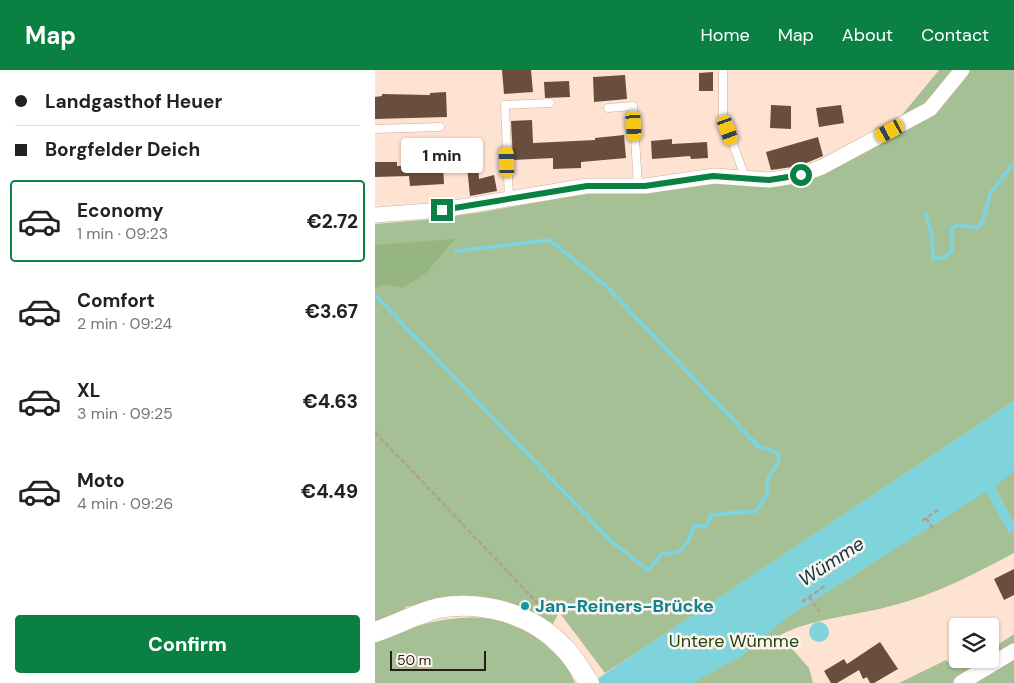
<!DOCTYPE html>
<html lang="en">
<head>
<meta charset="utf-8">
<style>
  body { margin:0; font-family:"DM Sans",sans-serif; background:#f2f2f2; color:#222; height:100vh; display:flex; flex-direction:column; font-size:19px; white-space:nowrap }
  * { box-sizing:border-box; margin:0 }
  p { font-size:16px; color:#767676 }
  .icon { flex:none; width:28px; height:28px; fill:none; stroke:currentColor; stroke-width:2; stroke-linecap:round; stroke-linejoin:round }
  .map { position:relative; flex:1; overflow:hidden }
  .details { display:flex; flex-direction:column; background:#fff; width:375px }
  .details>* { flex:none }
  .hud { display:grid; align-content:center; height:110px; padding:0 15px; background:#fff }
  .controls { position:absolute; left:574px; top:548px; display:grid; gap:10px }
  .controls a { display:grid; place-items:center; width:50px; height:50px; border-radius:5px; background:#fff; box-shadow:0 1px 4px #0004; font-size:25px }
  .scale { position:absolute; left:15px; bottom:12px; width:96px; box-sizing:border-box; padding-left:5px; border:2px solid #291d15; border-top:0; font-size:14px; line-height:18px; white-space:nowrap; color:#291d15; -webkit-text-stroke:4px #fbf4f0; paint-order:stroke }
  .end { position:absolute; width:22px; height:22px; margin:-11px; border:6px solid #0b8043; background:#fff; box-shadow:0 0 0 2px #fff }
  .from { border-radius:50% }
  .bubble { position:absolute; height:35px; border-radius:5px; background:#fff; box-shadow:0 1px 4px #0004; font-size:16px; font-weight:800; line-height:35px; text-align:center }
  .car { position:absolute; width:15px; height:30px; margin:-15px -8px; border-radius:6px; box-shadow:0 0 4px 1px #0007; background:linear-gradient(#f5c518 24%,#345 0 40%,#f5c518 0 76%,#345 0 86%,#f5c518 0) }
  .hud b { display:flex; align-items:center; gap:18px; height:48px; font-size:19px }
  .hud b+b { border-top:1px solid #e0e0e0 }
  .hud i { width:12px; height:12px; background:#222 }
  ul { padding:0; list-style:none }
  li { display:flex; align-items:center; gap:15px; height:82px; margin:0 10px 8px; padding:0 5px; border:2px solid transparent; border-radius:5px }
  li div { flex:1 }
  li b { display:block; font-size:19px }
  li em { font-style:normal; font-weight:800 }
  li.active { border-color:#0b8043 }
  li>.icon { width:45px; height:45px; stroke-width:1.5 }
  .primary-button { display:flex; gap:10px; margin-top:auto; padding:10px 15px }
  .primary-button a { flex:1; height:58px; border-radius:5px; background:#0b8043; color:#fff; font-size:20px; font-weight:800; line-height:58px; text-align:center }
  header { display:flex; align-items:center; gap:30px; box-sizing:border-box; height:70px; padding:0 25px; background:#0b8043; color:#fff }
  header strong { font-size:24px }
  nav { display:flex; gap:28px; margin-inline-start:auto; font-size:18px }
  main { display:flex; flex:1; min-height:0 }
  .map>svg:first-child { display:block }
  .green { fill:#a5c094 }
  .forest { fill:#96b681 }
  .water { fill:#7fd3db }
  .lines { fill:none; stroke-linecap:round; stroke-linejoin:round }
  .stream { stroke:#7fd3db; stroke-width:4 }
  .building { fill:#6a4e3d }
  .service-casing { stroke:#cfae9b; stroke-width:9 }
  .minor-casing { stroke:#cfae9b; stroke-width:16 }
  .secondary-casing { stroke:#cfae9b; stroke-width:21 }
  .path { stroke:#b49e91; stroke-width:2.5; stroke-dasharray:5 2.5; stroke-linecap:butt }
  .service { stroke:#fff; stroke-width:8 }
  .minor { stroke:#fff; stroke-width:15 }
  .secondary { stroke:#fff; stroke-width:20 }
  .route { stroke:#0b8043; stroke-width:6 }
  .culture-dot { fill:#0f9aa8; stroke:#fbf4f0; stroke-width:2 }
  .labels { text-anchor:middle; stroke-width:5; stroke-linejoin:round; paint-order:stroke }
  .culture-label { font-size:18px; font-weight:bold; fill:#0d838f; stroke:#fbf4f0; text-anchor:start }
  .park-label { font-size:18px; fill:#27440b; stroke:#fbf4f0 }
  .water-label { font-size:19px; font-style:italic; fill:#0e373b; stroke:#fbf4f0 }
</style>
</head>
<body>
<header>
<strong>Map</strong>
<nav><a>Home</a><a>Map</a><a>About</a><a>Contact</a></nav>
</header>
<main>
<section class="details">
<div class="hud">
<b><i class="from"></i>Landgasthof Heuer</b>
<b><i></i>Borgfelder Deich</b>
</div>
<ul>
<li class="active"><svg class="icon" aria-label="car" viewBox="0 0 24 24"><path d="M5 17H2v-5l4-1 3-4h7l3 4 3 1v5h-3M9 17h6M6 11h13"/><circle cx="7" cy="17" r="2"/><circle cx="17" cy="17" r="2"/></svg><div><b>Economy</b><p>1 min · 09:23</p></div><em>€2.72</em></li>
<li><svg class="icon" aria-label="car" viewBox="0 0 24 24"><path d="M5 17H2v-5l4-1 3-4h7l3 4 3 1v5h-3M9 17h6M6 11h13"/><circle cx="7" cy="17" r="2"/><circle cx="17" cy="17" r="2"/></svg><div><b>Comfort</b><p>2 min · 09:24</p></div><em>€3.67</em></li>
<li><svg class="icon" aria-label="car" viewBox="0 0 24 24"><path d="M5 17H2v-5l4-1 3-4h7l3 4 3 1v5h-3M9 17h6M6 11h13"/><circle cx="7" cy="17" r="2"/><circle cx="17" cy="17" r="2"/></svg><div><b>XL</b><p>3 min · 09:25</p></div><em>€4.63</em></li>
<li><svg class="icon" aria-label="car" viewBox="0 0 24 24"><path d="M5 17H2v-5l4-1 3-4h7l3 4 3 1v5h-3M9 17h6M6 11h13"/><circle cx="7" cy="17" r="2"/><circle cx="17" cy="17" r="2"/></svg><div><b>Moto</b><p>4 min · 09:26</p></div><em>€4.49</em></li>
</ul>
<div class="primary-button"><a>Confirm</a></div>
</section>
<div class="map">
<svg width="639" height="613" viewBox="0 0 639 613">
  <rect width="100%" height="100%" fill="#fee2d2"/>
  <g class="green">
    <path d="M 564,0 L 639,0 L 639,331 L 334,536 L 230,603 L 184,542 L 177,556 L 65,530 L 30,537 L 39,557 C 90,542 139,541 178,582 C 183,586 189,591 192,596 C 195,601 197,608 200,613 L 0,613 L 0,154 L 48,150 L 108,142 L 227,120 L 350,110 L 386,115 L 508,68 Z"/>
    <path d="M 639,355 L 639,454 L 621,419 L 634,463 L 639,460 L 639,483 C 600,504 559,525 516,536 C 479,546 439,548 405,565 L 434,598 L 438,613 L 260,613 Z"/>
    <path d="M 639,564 L 639,575 L 579,613 L 524,613 L 571,590 C 587,606 597,589 615,589 L 615,580 Z"/>
    <path d="M 639,588 L 639,613 L 595,613 Z"/>
  </g>
  <path class="forest" d="M 80,169 L 51,203 L 28,218 L 9,214 L 0,219 L 0,175 Z"/>
  <g class="water">
    <path d="M 639,331 L 639,401 L 620,417 L 639,454 L 639,460 L 634,463 L 611,422 L 411,548 L 367,586 L 318,613 L 216,613 Z"/>
    <circle cx="444" cy="562" r="10"/>
  </g>
  <g class="lines">
    <g class="stream">
      <path d="M 551,144 L 557,166 L 558,189 L 569,188 L 577,181 L 577,158 L 584,155 L 602,158 L 608,151 L 615,124 L 639,92"/>
      <path d="M 0,225 L 237,472 L 273,500 L 287,484 C 311,484 312,474 320,455 L 331,457 L 336,445 L 381,441 L 393,423 L 392,411 L 404,390 L 403,383 L 383,376 L 233,218 L 175,170 L 81,181"/>
    </g>
  </g>
  <g class="building">
    <path d="M 127,0 L 156,0 L 158,22 L 129,24 Z"/>
    <path d="M 338,2 L 338,21 L 324,21 L 324,3 Z"/>
    <path d="M 250,5 L 252,29 L 219,32 L 218,7 Z"/>
    <path d="M 194,11 L 195,27 L 170,28 L 169,12 Z"/>
    <path d="M 71,22 L 72,47 L 0,49 L 0,27 L 7,26 L 7,24 L 55,25 L 55,23 Z"/>
    <path d="M 396,35 L 416,36 L 416,59 L 395,58 Z"/>
    <path d="M 466,35 L 469,53 L 444,57 L 441,38 Z"/>
    <path d="M 157,50 L 158,73 L 220,70 L 220,68 L 249,65 L 251,88 L 206,92 L 206,98 L 178,99 L 178,88 L 138,90 L 136,51 Z"/>
    <path d="M 443,67 L 448,86 L 424,96 L 396,100 L 391,82 Z"/>
    <path d="M 297,69 L 297,74 L 332,72 L 333,88 L 316,89 L 315,86 L 277,89 L 276,71 Z"/>
    <path d="M 102,71 L 104,109 L 119,105 L 122,121 L 95,126 L 92,97 L 84,98 L 82,72 Z"/>
    <path d="M 0,92 L 22,92 L 22,96 L 68,94 L 69,114 L 35,116 L 34,106 L 0,107 Z"/>
    <path d="M 639,499 L 639,525 L 629,530 L 619,509 Z"/>
    <path d="M 505,572 L 523,599 L 499,613 L 495,613 L 492,607 L 488,609 L 484,600 L 462,613 L 456,613 L 449,601 L 469,589 L 472,594 Z"/>
  </g>
  <g class="lines">
    <defs>
      <g id="service">
        <path d="M 348,0 L 348,46 L 370,107"/>
        <path d="M 233,38 L 258,36 L 263,116"/>
        <path d="M 0,59 L 65,57"/>
        <path d="M 134,129 L 130,35 L 175,33"/>
      </g>
      <g id="minor">
        <path d="M 0,145 L 67,140 L 212,116 L 270,116 L 339,106 L 394,110 L 426,105 L 447,97 L 555,39 L 587,0"/>
        <path d="M 586,613 L 639,581"/>
      </g>
      <path id="secondary" d="M 0,562 C 21,555 43,543 64,538 C 107,530 157,544 187,576 C 198,586 206,601 214,613"/>
    </defs>
    <use href="#service" class="service-casing"/>
    <use href="#minor" class="minor-casing"/>
    <use href="#secondary" class="secondary-casing"/>
    <g class="path">
      <path d="M 0,362 L 171,542"/>
      <path d="M 551,448 L 558,458"/>
      <path d="M 547,451 L 563,440"/>
      <path d="M 434,527 L 445,542"/>
      <path d="M 427,532 L 451,515"/>
    </g>
    <use href="#service" class="service"/>
    <use href="#minor" class="minor"/>
    <use href="#secondary" class="secondary"/>
  </g>
  <g class="lines">
    <path class="route" d="M 67,140 L 212,116 L 270,116 L 338,106 L 394,110 L 426,105"/>
  </g>
  <circle class="culture-dot" cx="150" cy="536" r="5"/>
  <g class="labels">
    <g class="culture-label">
      <text x="160" y="542">Jan-Reiners-Brücke</text>
    </g>
    <g class="park-label">
      <text x="359" y="577">Untere Wümme</text>
    </g>
    <g class="water-label">
      <text transform="translate(456 491) rotate(-33)" y="7">Wümme</text>
    </g>
  </g>
</svg>
<div class="controls">
<a><svg class="icon" aria-label="layers" viewBox="0 0 24 24"><path d="M12 4l9 5-9 5-9-5zM3 14l9 5 9-5"/></svg></a>
</div>
<div class="scale">50 m</div>
<i class="end from" style="left:426px;top:105px"></i>
<i class="end" style="left:67px;top:140px"></i>
<div class="bubble" style="left:26px;top:68px;width:82px">1 min</div>
<i class="car" style="left:259px;top:56px;rotate:176deg"></i>
<i class="car" style="left:353px;top:60px;rotate:160deg"></i>
<i class="car" style="left:515px;top:61px;rotate:242deg"></i>
<i class="car" style="left:132px;top:92px;rotate:358deg"></i>
</div>
</main>
</body>
</html>
